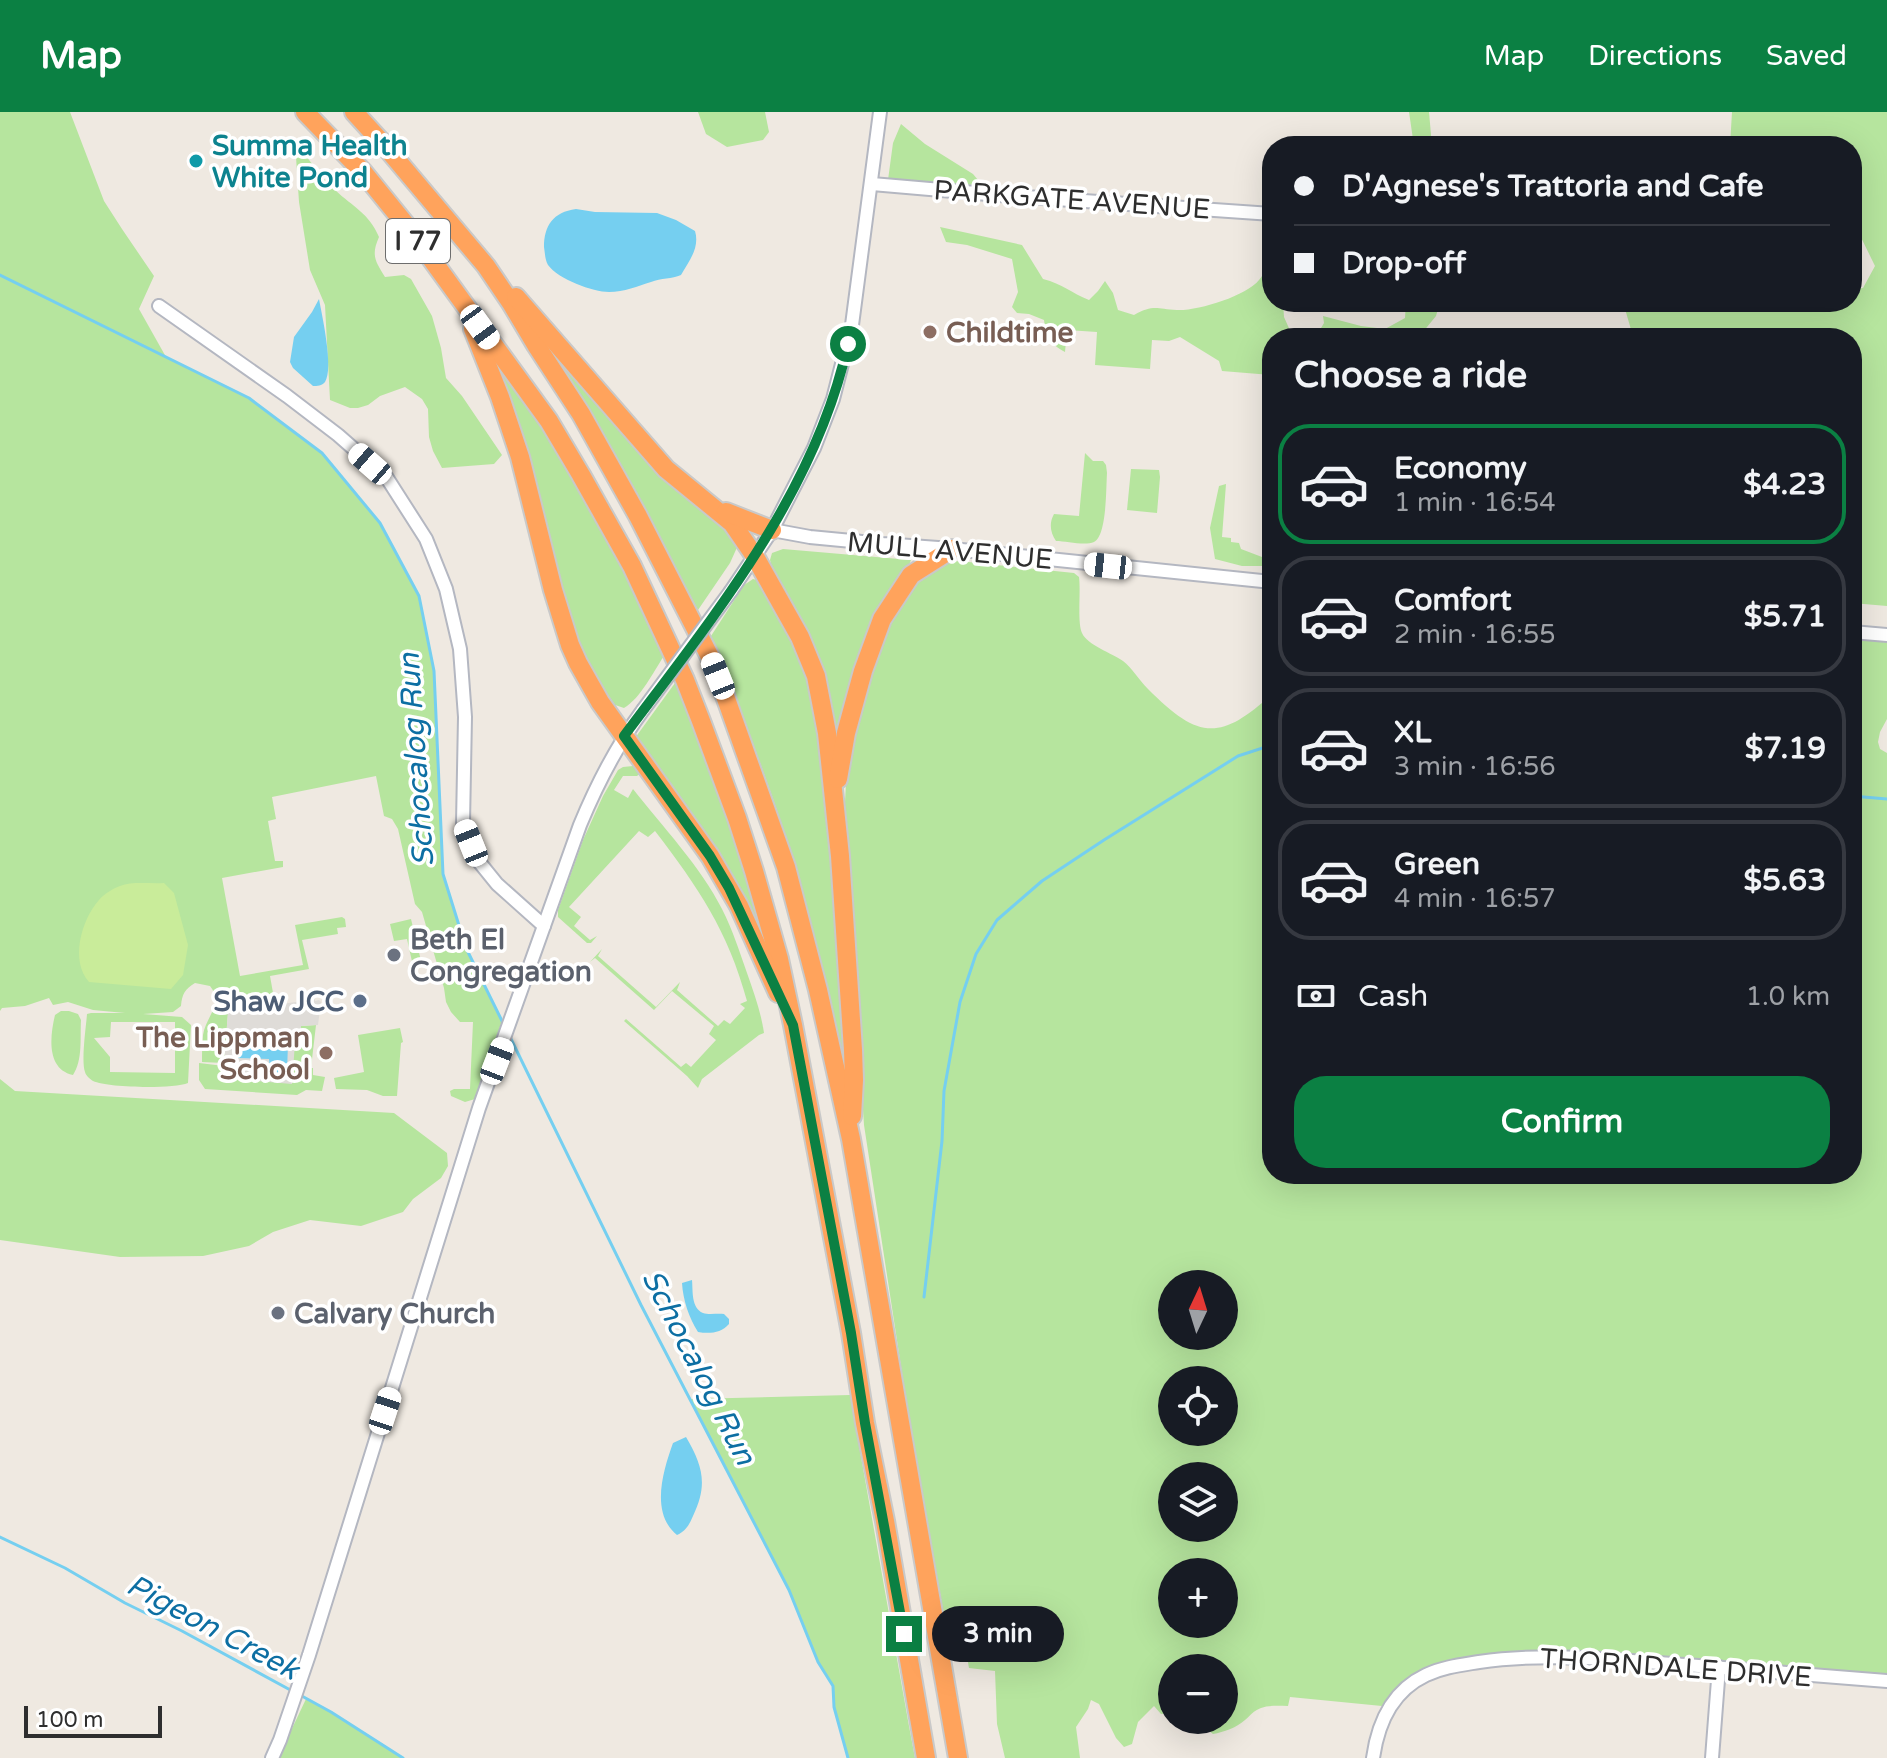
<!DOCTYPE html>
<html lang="en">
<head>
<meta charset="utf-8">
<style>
  body { margin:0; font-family:"Varela Round",sans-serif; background:#20242c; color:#f1f3f6; height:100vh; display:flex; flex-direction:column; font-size:30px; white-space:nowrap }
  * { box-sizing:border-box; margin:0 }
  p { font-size:26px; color:#9ea1a6 }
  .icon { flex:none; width:44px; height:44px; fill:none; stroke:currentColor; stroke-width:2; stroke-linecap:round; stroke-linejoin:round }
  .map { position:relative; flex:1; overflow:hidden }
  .side { position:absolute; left:1262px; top:216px; width:600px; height:856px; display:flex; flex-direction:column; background:#171b24; border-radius:32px; box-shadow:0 8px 32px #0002 }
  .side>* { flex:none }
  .hud { position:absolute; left:1262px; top:24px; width:600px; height:176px; border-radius:32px; box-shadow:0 8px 32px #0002; display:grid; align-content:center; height:176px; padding:0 32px; background:#171b24 }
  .needle { width:52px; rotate:4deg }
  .fabs { position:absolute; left:1158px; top:1158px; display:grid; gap:16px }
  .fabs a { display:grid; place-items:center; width:80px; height:80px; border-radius:50%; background:#171b24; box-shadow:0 8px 32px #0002; font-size:40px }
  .scale { position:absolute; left:24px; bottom:20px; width:138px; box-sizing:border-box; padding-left:8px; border:4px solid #2e2e2e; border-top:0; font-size:22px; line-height:28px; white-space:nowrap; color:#2e2e2e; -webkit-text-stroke:6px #fff; paint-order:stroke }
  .end { position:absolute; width:36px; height:36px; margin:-18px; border:10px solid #0b8043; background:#fff; box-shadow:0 0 0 4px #fff }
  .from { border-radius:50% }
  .bubble { position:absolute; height:56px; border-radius:28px; background:#171b24; box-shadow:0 8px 32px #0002; font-size:26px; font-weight:800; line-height:56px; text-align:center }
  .car { position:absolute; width:24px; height:48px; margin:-24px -12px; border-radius:10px; box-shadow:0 0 6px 2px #0007; background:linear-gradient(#fff 24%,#345 0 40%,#fff 0 76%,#345 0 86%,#fff 0) }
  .hud b { display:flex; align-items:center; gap:28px; height:76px; font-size:30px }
  .hud b+b { border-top:2px solid #363941 }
  .hud i { width:20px; height:20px; background:#f1f3f6 }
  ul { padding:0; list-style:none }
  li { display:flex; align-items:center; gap:24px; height:120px; margin:0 16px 12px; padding:0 16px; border:4px solid #363941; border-radius:32px }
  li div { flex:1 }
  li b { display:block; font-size:30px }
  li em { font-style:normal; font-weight:800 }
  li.current { border-color:#0b8043 }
  li>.icon { width:72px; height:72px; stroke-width:1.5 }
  h2 { padding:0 32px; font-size:36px; line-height:96px }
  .pay { display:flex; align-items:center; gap:20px; height:88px; padding:0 32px; font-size:30px }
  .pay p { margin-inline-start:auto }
  .primary-button { display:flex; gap:16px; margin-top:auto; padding:16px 32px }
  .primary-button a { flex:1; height:92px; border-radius:32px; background:#0b8043; color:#fff; font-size:32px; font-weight:800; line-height:92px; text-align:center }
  header { display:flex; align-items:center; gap:48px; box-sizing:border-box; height:112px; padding:0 40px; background:#0b8043; color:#fff }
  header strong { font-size:38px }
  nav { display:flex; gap:44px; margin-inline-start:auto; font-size:28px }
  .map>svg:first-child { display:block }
  .green { fill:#b6e59e; fill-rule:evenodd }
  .pitch { fill:#c9ec9a }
  .plaza { fill:#dfdcd8 }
  .water { fill:#75cff0 }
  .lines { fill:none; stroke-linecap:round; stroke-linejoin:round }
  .stream { stroke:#75cff0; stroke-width:3 }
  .minor-casing { stroke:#b4b7c1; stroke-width:16 }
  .highway-casing { stroke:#c9c9c9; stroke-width:22 }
  .minor { stroke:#fff; stroke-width:12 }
  .highway { stroke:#ffa35c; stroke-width:18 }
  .minor-bridge-casing { stroke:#b4b7c1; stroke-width:16; stroke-linecap:butt }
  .minor-bridge { stroke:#fff; stroke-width:12 }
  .route { stroke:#0b8043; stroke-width:10 }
  .culture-dot { fill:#0f9aa8; stroke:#fff; stroke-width:3 }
  .education-dot { fill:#8d6e63; stroke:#fff; stroke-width:3 }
  .worship-dot { fill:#6b7280; stroke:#fff; stroke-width:3 }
  .service-dot { fill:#5c6f8a; stroke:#fff; stroke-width:3 }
  .labels { text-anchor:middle; stroke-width:7; stroke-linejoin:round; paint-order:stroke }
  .shield { fill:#fff; stroke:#6d6d6d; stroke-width:2 }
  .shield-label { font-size:26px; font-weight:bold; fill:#2e2e2e }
  .culture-label { font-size:28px; font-weight:bold; fill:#0d838f; stroke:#fff; text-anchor:start }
  .street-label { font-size:28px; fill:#2e2e2e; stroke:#fff }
  .education-label { font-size:28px; font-weight:bold; fill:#785e54; stroke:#fff; text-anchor:start }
  .worship-label { font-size:28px; font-weight:bold; fill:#5b616d; stroke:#fff; text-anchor:start }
  .service-label { font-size:28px; font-weight:bold; fill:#4e5e75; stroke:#fff; text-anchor:end }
  .water-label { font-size:30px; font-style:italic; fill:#0d6fa3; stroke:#fff }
</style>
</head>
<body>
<header>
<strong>Map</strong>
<nav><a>Map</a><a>Directions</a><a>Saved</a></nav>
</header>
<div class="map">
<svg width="1887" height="1646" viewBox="0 0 1887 1646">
  <rect width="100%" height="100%" fill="#efe9e1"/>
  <g class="green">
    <path d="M 0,0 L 70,0 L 104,89 L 122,117 L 154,164 L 139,197 L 166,245 L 249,286 L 322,341 L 380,411 L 419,484 L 434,559 L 443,762 L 466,836 L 502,909 L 475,987 L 465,990 L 451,984 L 450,979 L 454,977 L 470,977 L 473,910 L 460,910 L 451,900 L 446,890 L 444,876 L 422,800 L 415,792 L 398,717 L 392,707 L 384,704 L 376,664 L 272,685 L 276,707 L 268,709 L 275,749 L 283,749 L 283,755 L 222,766 L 240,864 L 303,853 L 295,813 L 342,805 L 345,807 L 346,815 L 337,816 L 338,822 L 302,828 L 309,857 L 270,864 L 275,892 L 267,894 L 236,891 L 236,901 L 228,901 L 224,951 L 202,950 C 202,941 202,932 203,923 C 206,904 224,892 210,874 L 195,871 C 185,877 182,882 181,894 L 173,900 L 143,902 L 182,905 L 191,913 L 188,971 C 173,977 108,976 93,969 C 90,967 86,964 85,960 C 81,949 86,915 87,902 L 91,901 L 125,901 L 93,898 L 68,890 L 53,893 L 49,886 L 25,894 L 2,896 L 0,899 ZM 111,910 L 175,910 L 175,961 L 110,960 L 110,945 L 94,926 L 110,925 Z"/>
    <path d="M 698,0 L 765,0 L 769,20 L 763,28 L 727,35 L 706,22 Z"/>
    <path d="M 1409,0 L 1429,0 L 1432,34 L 1414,34 Z"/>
    <path d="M 1732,0 L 1887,0 L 1887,494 L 1852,491 L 1852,226 L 1635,226 L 1632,221 L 1623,190 L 1852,190 L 1852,177 L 1863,176 L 1875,154 L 1852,107 L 1852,34 L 1730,34 Z"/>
    <path d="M 901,12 L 925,32 L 973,62 L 978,68 L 975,73 L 888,68 L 893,31 Z"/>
    <path d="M 305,43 C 315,55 324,68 335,78 C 353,95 369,101 379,125 C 371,143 375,149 385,165 L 404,163 L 411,167 L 432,204 L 441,236 L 446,266 L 462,284 L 502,343 L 494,352 L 442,356 L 433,339 L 429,325 L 428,297 L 422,287 L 405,275 L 380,284 L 368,293 L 358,296 L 350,296 L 330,288 L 325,193 L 310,158 L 299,90 L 296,45 Z"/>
    <path d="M 940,115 L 1022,133 L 1043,167 C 1063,172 1071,181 1089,188 L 1098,179 L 1105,169 L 1113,181 L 1118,198 L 1134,203 C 1154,192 1156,197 1177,198 C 1198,199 1246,184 1259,168 C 1266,160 1269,149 1272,139 L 1272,190 L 1283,190 L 1284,205 L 1292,223 L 1303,226 L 1272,226 L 1271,263 L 1222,259 L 1219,249 L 1180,225 L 1169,229 L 1152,228 L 1150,257 L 1095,253 L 1097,220 L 1067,218 L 1065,240 C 1050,232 1046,225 1044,208 L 1029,202 L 1017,201 L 1012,195 L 1018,180 L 1012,147 L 967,133 L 946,130 Z"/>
    <path d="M 1406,190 L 1440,190 L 1436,204 L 1418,226 L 1315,226 L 1324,211 L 1323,204 L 1361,214 L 1385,217 L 1405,206 Z"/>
    <path d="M 539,222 L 719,404 L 739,431 L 730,451 L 698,498 L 626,363 L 583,289 Z"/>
    <path d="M 488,234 C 528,294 567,354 601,417 C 624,458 644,501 664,544 C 653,560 641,586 624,596 L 615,593 L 595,564 L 568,505 Z"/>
    <path d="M 1085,341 L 1093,349 L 1103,349 L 1106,353 L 1107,361 C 1106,375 1107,424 1094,430 C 1085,434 1066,429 1056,429 C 1050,420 1049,411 1054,402 L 1079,404 Z"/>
    <path d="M 1131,357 L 1159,358 L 1160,365 L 1157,401 L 1127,398 Z"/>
    <path d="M 1226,372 L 1222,425 L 1231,426 L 1231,430 L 1239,431 L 1241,437 L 1262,445 L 1269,454 L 1242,454 L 1215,447 L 1210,416 L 1219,374 Z"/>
    <path d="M 783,437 L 911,448 L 839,625 L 835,623 L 824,558 L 798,504 L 774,464 L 770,448 L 772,441 Z"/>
    <path d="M 959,449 L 1074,461 L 1079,465 C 1081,479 1077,510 1082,521 C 1087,533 1112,541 1123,549 C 1132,556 1139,568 1148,577 C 1197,626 1219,631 1272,582 L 1272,1062 L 1852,1062 L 1852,525 L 1887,528 L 1887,607 L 1880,620 L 1878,630 L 1880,637 L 1887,641 L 1887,1563 L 1596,1539 L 1523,1539 L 1449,1548 L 1429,1554 L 1411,1563 L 1396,1576 L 1382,1594 L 1290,1585 L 1288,1594 C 1279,1594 1269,1593 1261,1596 C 1253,1599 1251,1603 1245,1608 C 1236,1616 1224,1620 1213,1622 L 1194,1608 L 1224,1608 L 1224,1556 L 1172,1556 L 1172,1601 L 1161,1602 L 1154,1594 L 1138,1610 L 1132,1632 L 1124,1635 L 1116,1626 L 1099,1592 L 1091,1588 L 1088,1597 L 1076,1615 L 1080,1646 L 1005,1646 L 997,1612 L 995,1559 L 969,1556 L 964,1528 L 949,1529 L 917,1359 L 864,1013 L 844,709 L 848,633 L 878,533 L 915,463 L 932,453 ZM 1172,1172 L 1224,1172 L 1224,1224 L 1172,1224 ZM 1172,1268 L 1224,1268 L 1224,1320 L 1172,1320 ZM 1172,1364 L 1224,1364 L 1224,1416 L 1172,1416 ZM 1172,1460 L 1224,1460 L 1224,1512 L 1172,1512 Z"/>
    <path d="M 753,467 L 760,469 L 787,520 L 808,571 L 822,636 L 846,937 L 842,944 C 824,856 802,769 772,684 C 753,630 732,577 711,524 L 744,473 Z"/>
    <path d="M 675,571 C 714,661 746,753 770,848 L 635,626 Z"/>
    <path d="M 633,654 L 642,660 L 637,664 L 623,664 L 614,678 L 628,686 L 633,677 C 662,714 701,755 722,797 C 733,819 739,838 747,861 C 754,881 761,900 764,921 L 759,923 L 702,967 L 698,976 L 687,964 L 624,909 L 626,907 L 681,955 L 686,951 L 691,955 L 716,928 L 709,922 L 714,914 L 672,879 L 654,898 L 595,846 L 590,850 L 602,837 L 598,844 L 656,895 L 680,870 L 677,878 L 718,914 L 724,908 L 730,912 L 745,896 L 740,892 L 747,889 C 728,819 698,775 655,719 L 648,725 L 639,719 L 569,795 L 581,805 L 574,814 L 590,828 L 597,824 L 591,831 L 587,831 L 558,805 L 558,798 L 583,728 L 603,684 L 618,658 L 623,655 Z"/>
    <path d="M 411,807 L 422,853 L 413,854 L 407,827 L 394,829 L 390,812 Z"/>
    <path d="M 61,899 L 69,899 L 78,902 L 81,908 C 80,925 83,948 73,963 C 46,957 50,924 55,903 Z"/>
    <path d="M 316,913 L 311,956 L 313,956 L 313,963 L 325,965 L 322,979 L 306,978 L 297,983 L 205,977 L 199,968 L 199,951 L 224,954 L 223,965 L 296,916 L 301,914 Z"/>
    <path d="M 400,916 L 403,930 L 401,931 L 397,984 L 383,984 L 367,978 L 336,977 L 334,966 L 364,960 L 358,923 Z"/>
    <path d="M 0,967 L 15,979 L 394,1001 L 447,1041 L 448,1054 L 441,1066 L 413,1087 L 403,1100 L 361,1114 L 310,1108 L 273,1120 L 249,1134 L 203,1144 L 120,1145 L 0,1128 Z"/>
    <path d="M 850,1283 L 909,1614 L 915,1646 L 848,1646 L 834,1595 L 833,1574 L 818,1550 L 789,1478 L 690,1287 Z"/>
    <path d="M 306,1587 L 331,1600 L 403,1646 L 278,1646 Z"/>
  </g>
  <path class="pitch" d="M 164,771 L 174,781 L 188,833 L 183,863 L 171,877 L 89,870 C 70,849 81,808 99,788 C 104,782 112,777 120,774 C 132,769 150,772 164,771 Z"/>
  <path class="plaza" d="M 314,882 L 315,889 L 319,888 L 321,890 L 318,913 L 301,914 L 301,917 L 296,917 L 292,972 L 223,966 L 228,900 L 236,901 L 236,891 L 267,894 L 303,889 L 310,890 L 311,883 Z"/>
  <g class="water">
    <path d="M 576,97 L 595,100 L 657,101 L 676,108 L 695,119 C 700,136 689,149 681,163 C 672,167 661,166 651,170 C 638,174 624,180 609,180 C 593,180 558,167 548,153 C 545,148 545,141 544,135 C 544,114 553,100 576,97 Z"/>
    <path d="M 319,187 C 322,203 334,257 325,270 C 322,274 317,274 313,274 L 293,256 L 290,250 L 294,225 L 312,200 Z"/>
    <path d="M 245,921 L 249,923 L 251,930 L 288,931 L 287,961 L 270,960 L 269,947 L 237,946 L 239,925 Z"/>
    <path d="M 692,1168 C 693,1179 691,1196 703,1201 C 709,1203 718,1201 724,1202 L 729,1207 L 729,1212 C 721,1221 710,1222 698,1220 C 689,1206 683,1188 682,1171 Z"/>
    <path d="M 686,1325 C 703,1354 708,1373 693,1404 C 689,1413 686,1419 677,1423 C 650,1401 663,1359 673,1331 Z"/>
  </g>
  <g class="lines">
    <g class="stream">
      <path d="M 0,163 L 249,286 L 322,341 L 380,411 L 419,484 L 434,559 L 443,762 L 466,836 L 505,915"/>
      <path d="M 1852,684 L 1887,687"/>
      <path d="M 510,925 L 641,1193 L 789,1478 L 818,1550 L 833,1574 L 834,1595 L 848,1646"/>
      <path d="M 924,1185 L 942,1029 L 944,979 L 960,890 L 976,842 L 997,808 L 1042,769 L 1104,728 L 1238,644 L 1272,633"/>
      <path d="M 0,1425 L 65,1456 L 125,1491 L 182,1519 L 294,1580"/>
      <path d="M 300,1583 L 331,1600 L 403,1646"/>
    </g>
    <defs>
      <g id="minor">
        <path d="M 872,72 L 999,83 L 1272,102"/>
        <path d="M 159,194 L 287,284 L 338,323 L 387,366 L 426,427 L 446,477 L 460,537 L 465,605 L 463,711 L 480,751 L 497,772 L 544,814"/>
        <path d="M 772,418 L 810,425 L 883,432 L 952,437 L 1272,470"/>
        <path d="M 731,479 L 772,418 L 814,336 L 833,287 L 852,213 L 880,0"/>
        <path d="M 1852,520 L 1887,523"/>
        <path d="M 272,1646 L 280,1628 L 309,1543 L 479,996 L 580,713 C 597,672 617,633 643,598"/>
        <path d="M 1373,1646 C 1378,1610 1392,1579 1426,1563 C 1443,1555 1461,1553 1479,1550 C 1549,1540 1617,1548 1686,1553 C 1753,1558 1820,1564 1887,1569"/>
        <path d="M 1712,1646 L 1719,1555"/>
      </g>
      <g id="highway">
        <path d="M 305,0 L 363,60 L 414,123 L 549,309 L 581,363 L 632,454 L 685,568 L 701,609 L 737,706 L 754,759 L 779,847 L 793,913 L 851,1221 L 865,1311 L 885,1409 L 926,1646"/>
        <path d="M 354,0 L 385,34 L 486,154 L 511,191 L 536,233 L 581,302 L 638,404 L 711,547 L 724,581 L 786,755 L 818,878 L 851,1027 L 958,1646"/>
        <path d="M 516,185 L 666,357 L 732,411 L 754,443 L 800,525 L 816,564 L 827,621 L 840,744 L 853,938 L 854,968 L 852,1004"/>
        <path d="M 473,217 L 500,285 L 520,345 L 553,478 L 570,533 L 578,551 L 600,590 L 710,744 L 739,794 L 778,881"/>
        <path d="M 726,400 L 772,418"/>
        <path d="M 838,667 L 846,621 L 863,559 L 882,507 L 911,463 L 952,437"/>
      </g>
    </defs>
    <use href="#minor" class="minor-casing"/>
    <use href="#highway" class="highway-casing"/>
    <use href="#minor" class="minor"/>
    <use href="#highway" class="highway"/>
    <defs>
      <path id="minor-bridge" d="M 643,598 L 731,479"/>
    </defs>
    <use href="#minor-bridge" class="minor-bridge-casing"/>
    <use href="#minor-bridge" class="minor-bridge"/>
  </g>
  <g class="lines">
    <path class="route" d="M 848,232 C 815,382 714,504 624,624 L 710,744 L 729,776 L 793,913 L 851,1221 L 865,1311 L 904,1522"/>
  </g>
  <circle class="culture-dot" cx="196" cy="49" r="8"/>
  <g class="education-dot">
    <circle cx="930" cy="220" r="8"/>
    <circle cx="326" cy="941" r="8"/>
  </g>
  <g class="worship-dot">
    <circle cx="394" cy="843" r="8"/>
    <circle cx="278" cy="1201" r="8"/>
  </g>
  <circle class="service-dot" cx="360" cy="889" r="8"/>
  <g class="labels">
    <rect class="shield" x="386" y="107" width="64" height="44" rx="6"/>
    <g class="shield-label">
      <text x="418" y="138">I 77</text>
    </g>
    <g class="culture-label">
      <text x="212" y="43">Summa Health<tspan x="212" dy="32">White Pond</tspan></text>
    </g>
    <g class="street-label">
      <text transform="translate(1072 87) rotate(4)" y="10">PARKGATE AVENUE</text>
      <text transform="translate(950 438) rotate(5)" y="10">MULL AVENUE</text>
      <text transform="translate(1676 1555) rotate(4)" y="10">THORNDALE DRIVE</text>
    </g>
    <g class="education-label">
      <text x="946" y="230">Childtime</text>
      <text x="310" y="935" text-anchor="end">The Lippman<tspan x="310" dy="32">School</tspan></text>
    </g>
    <g class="worship-label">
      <text x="410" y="837">Beth El<tspan x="410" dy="32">Congregation</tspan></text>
      <text x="294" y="1211">Calvary Church</text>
    </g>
    <g class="service-label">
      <text x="344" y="899">Shaw JCC</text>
    </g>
    <g class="water-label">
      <text transform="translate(416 648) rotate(-94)" y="10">Schocalog Run</text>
      <text transform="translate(699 1255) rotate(63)" y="10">Schocalog Run</text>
      <text transform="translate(213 1515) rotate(28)" y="10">Pigeon Creek</text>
    </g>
  </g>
</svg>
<div class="fabs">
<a><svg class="needle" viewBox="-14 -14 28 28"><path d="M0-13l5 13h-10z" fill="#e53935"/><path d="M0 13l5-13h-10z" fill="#9ea1a6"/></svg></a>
<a><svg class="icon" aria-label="locate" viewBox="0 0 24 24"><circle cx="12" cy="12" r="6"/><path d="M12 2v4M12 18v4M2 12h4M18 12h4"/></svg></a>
<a><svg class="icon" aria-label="layers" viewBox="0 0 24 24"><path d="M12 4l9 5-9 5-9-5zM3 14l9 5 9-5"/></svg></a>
<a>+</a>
<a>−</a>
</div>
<div class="scale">100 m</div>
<i class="end from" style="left:848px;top:232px"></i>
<i class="end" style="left:904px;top:1522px"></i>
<div class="bubble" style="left:932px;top:1494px;width:132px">3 min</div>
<i class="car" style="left:480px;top:215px;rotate:144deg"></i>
<i class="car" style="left:370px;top:352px;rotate:311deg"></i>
<i class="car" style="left:1108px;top:454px;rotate:276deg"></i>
<i class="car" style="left:718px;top:564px;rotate:338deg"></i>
<i class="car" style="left:471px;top:731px;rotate:338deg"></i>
<i class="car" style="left:497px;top:949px;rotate:21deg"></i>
<i class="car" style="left:385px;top:1299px;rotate:18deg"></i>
<div class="hud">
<b><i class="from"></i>D'Agnese's Trattoria and Cafe</b>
<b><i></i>Drop-off</b>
</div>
<section class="side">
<h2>Choose a ride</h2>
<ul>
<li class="current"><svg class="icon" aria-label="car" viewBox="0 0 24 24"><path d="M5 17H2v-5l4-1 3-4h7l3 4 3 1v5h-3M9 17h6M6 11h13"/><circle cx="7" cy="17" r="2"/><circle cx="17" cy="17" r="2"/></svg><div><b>Economy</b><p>1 min · 16:54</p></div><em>$4.23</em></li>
<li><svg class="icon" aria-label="car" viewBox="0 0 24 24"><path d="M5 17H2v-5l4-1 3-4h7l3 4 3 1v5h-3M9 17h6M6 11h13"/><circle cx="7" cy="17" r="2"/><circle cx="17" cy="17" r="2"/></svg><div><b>Comfort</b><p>2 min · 16:55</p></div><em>$5.71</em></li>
<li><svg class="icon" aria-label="car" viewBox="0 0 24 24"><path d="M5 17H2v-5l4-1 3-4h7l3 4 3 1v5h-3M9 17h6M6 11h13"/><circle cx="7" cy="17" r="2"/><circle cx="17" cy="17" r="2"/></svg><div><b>XL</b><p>3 min · 16:56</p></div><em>$7.19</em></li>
<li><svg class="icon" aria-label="car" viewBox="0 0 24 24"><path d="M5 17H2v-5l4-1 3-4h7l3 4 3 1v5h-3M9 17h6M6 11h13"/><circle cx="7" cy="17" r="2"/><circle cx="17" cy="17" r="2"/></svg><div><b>Green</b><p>4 min · 16:57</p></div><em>$5.63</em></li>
</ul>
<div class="pay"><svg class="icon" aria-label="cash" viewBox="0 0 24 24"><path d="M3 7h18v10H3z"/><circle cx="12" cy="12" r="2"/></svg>Cash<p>1.0 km</p></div>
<div class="primary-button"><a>Confirm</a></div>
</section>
</div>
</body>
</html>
